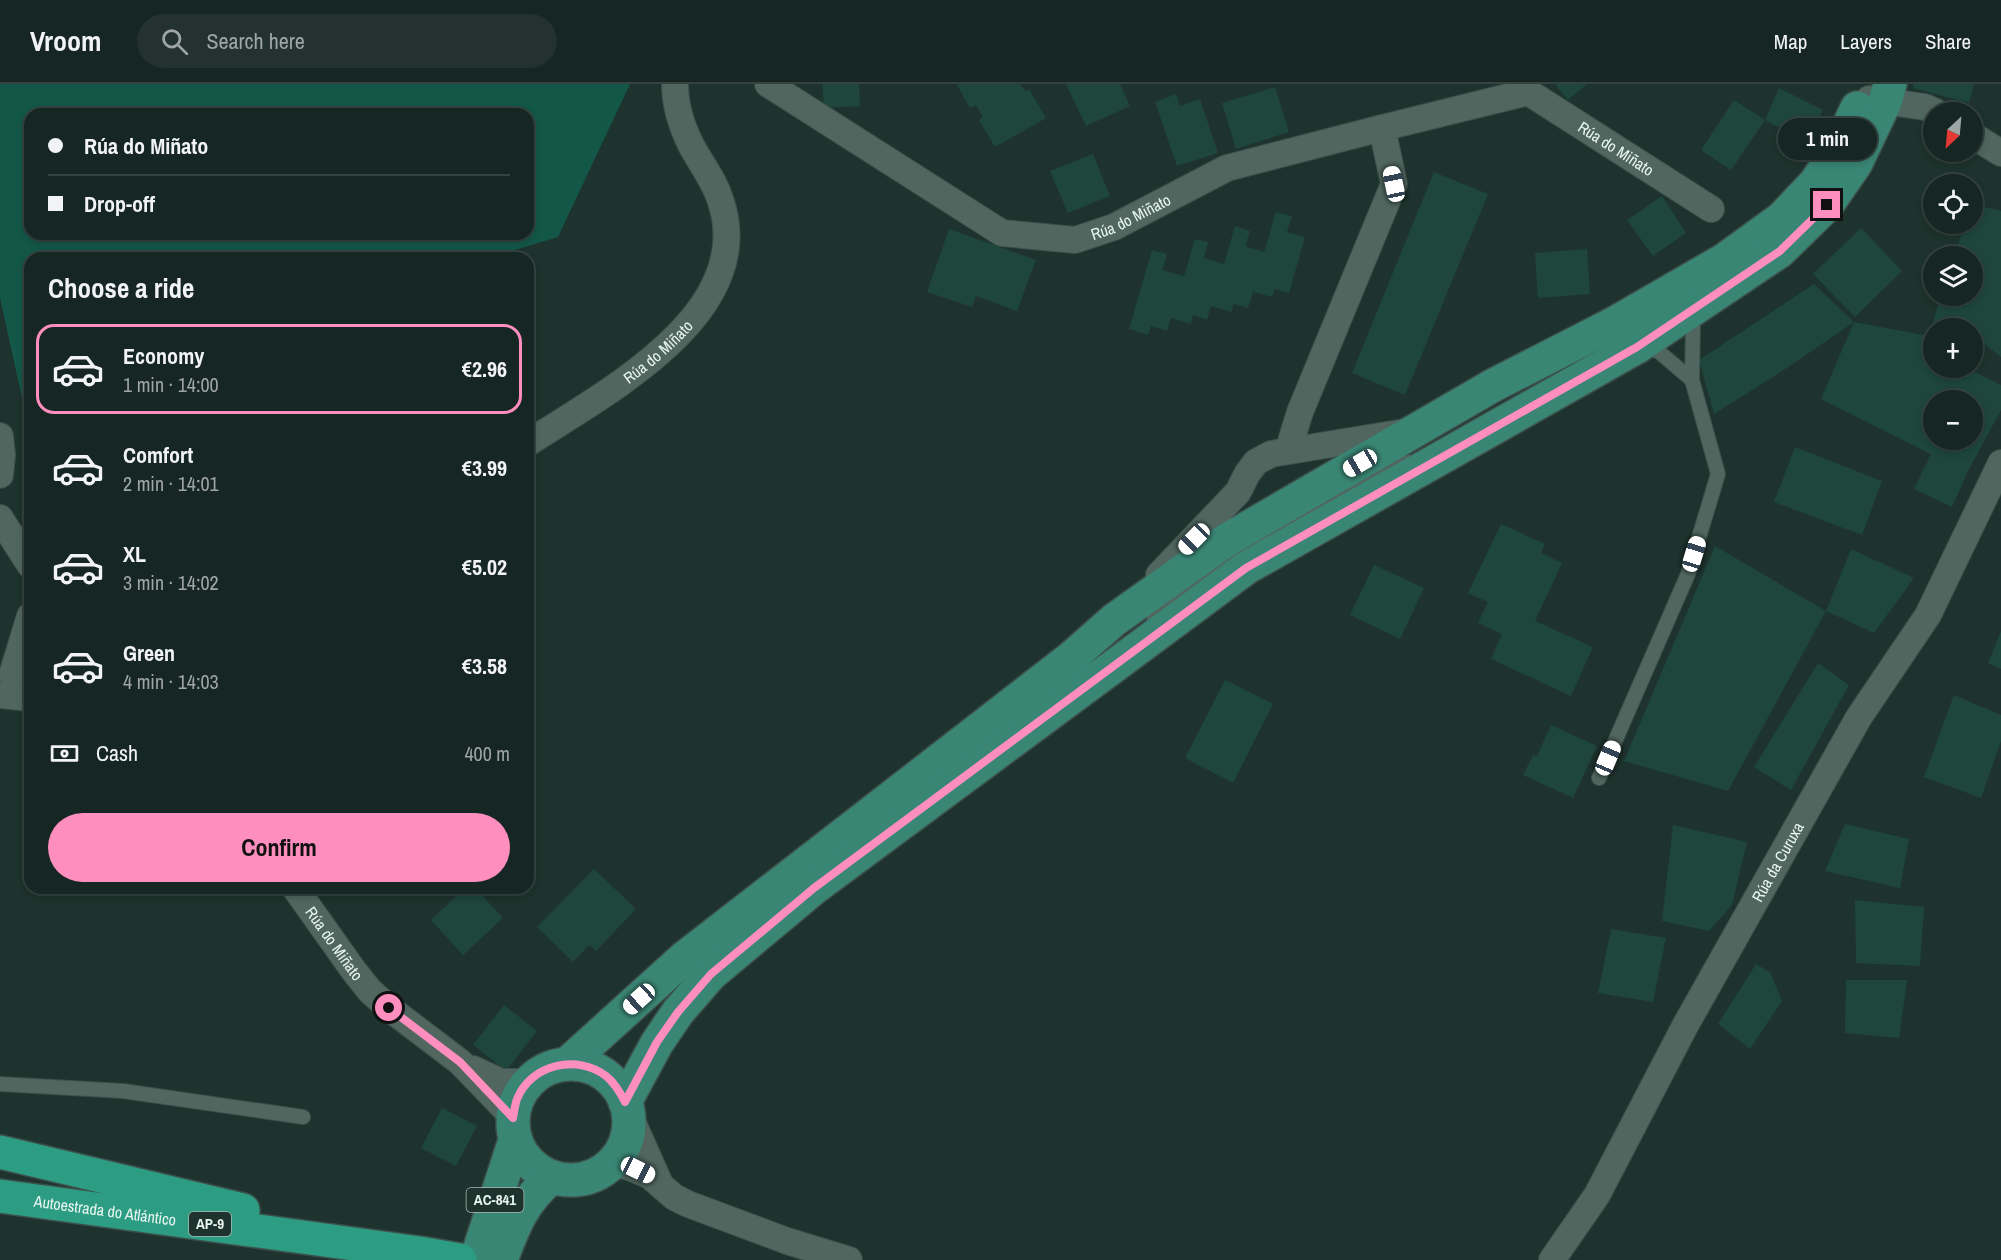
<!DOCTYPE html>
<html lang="en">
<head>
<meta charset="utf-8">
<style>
  body { margin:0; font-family:"Archivo Narrow",sans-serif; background:#23322f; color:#f1f3f6; height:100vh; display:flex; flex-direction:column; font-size:22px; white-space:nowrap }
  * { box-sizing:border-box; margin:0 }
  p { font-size:20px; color:#9ea5a5 }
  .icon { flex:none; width:33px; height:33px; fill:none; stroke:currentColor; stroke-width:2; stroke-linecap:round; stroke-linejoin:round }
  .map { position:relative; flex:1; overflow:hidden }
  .panel { position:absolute; left:24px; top:168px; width:510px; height:642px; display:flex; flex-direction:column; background:#162622; border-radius:18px; box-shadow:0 3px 9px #0003,0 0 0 2px #354340 }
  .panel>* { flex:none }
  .hud { position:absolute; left:24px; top:24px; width:510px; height:132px; border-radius:18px; box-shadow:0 3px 9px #0003,0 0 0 2px #354340; display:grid; align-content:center; height:132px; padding:0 24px; background:#162622 }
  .needle { width:39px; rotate:206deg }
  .buttons { position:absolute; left:1923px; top:18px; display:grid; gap:12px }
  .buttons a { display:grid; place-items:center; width:60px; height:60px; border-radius:50%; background:#162622; box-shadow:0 3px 9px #0003,0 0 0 2px #354340; font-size:30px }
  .end { position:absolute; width:27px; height:27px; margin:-14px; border:8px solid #fe8ebd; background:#111; box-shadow:0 0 0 3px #111 }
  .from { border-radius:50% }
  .bubble { position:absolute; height:42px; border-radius:21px; background:#162622; box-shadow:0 3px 9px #0003,0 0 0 2px #354340; font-size:20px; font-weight:700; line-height:42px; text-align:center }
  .car { position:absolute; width:18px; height:36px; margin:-18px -9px; border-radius:8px; box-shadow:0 0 4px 2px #0007; background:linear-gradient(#fff 24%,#345 0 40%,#fff 0 76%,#345 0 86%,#fff 0) }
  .hud b { display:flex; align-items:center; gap:21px; height:57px; font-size:22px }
  .hud b+b { border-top:2px solid #354340 }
  .hud i { width:15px; height:15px; background:#f1f3f6 }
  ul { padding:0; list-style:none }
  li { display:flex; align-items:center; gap:18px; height:90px; margin:0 12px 9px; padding:0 12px; border:3px solid transparent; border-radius:18px }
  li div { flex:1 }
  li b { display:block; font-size:22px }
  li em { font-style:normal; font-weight:700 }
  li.current { border-color:#fe8ebd }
  li>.icon { width:54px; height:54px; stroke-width:1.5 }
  h2 { padding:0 24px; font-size:27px; line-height:72px }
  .pay { display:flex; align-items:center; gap:15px; height:66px; padding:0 24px; font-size:22px }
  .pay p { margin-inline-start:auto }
  .primary-button { display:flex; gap:12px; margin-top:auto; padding:12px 24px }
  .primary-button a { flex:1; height:69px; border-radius:36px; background:#fe8ebd; color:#111; font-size:24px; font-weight:700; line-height:69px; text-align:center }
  header { display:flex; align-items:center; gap:36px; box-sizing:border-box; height:84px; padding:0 30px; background:#162622; border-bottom:2px solid #354340 }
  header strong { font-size:28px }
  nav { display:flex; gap:33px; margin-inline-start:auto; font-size:21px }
  .search { width:420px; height:54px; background:#23322f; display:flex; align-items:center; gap:15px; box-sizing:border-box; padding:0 21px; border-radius:33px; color:#9ea5a5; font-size:22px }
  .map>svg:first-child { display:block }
  .green { fill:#135748; fill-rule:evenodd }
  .building { fill:#1e463c; fill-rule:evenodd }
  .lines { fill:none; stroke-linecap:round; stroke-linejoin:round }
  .service-casing { stroke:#3c4f4a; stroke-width:16 }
  .minor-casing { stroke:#3c4f4a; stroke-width:28 }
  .primary-casing { stroke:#3c4f4a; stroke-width:36 }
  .motorway-casing { stroke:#3c4f4a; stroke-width:36 }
  .service { stroke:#50665f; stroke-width:14 }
  .minor { stroke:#50665f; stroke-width:26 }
  .primary { stroke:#3a8675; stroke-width:33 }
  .motorway { stroke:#2c9c83; stroke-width:33 }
  .route { stroke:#fe8ebd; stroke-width:8 }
  .labels { text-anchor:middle; stroke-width:4.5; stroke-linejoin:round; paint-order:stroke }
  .shield { fill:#1e332d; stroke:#acbbb6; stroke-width:1.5 }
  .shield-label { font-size:15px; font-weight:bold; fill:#e9f5f1 }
  .street-label { font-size:16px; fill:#e9f5f1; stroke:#1e332d }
</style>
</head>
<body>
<header>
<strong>Vroom</strong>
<div class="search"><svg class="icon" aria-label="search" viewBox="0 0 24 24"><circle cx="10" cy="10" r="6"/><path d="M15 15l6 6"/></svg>Search here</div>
<nav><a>Map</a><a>Layers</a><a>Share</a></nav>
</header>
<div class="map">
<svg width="2001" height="1176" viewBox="0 0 2001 1176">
  <rect width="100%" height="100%" fill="#1e332d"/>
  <path class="green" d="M 0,0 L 630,0 L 558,153 L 488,174 L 30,174 L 30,350 L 0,214 ZM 30,30 L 528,30 L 528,150 L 30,150 Z"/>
  <g class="building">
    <path d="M 822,0 L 859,0 L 860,22 L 824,24 Z"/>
    <path d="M 959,0 L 1020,0 L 1025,7 L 1029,5 L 1046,34 L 995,63 L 979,36 L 983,33 L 976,21 L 970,24 L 957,1 Z"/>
    <path d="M 1066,0 L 1120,0 L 1130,22 L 1086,42 Z"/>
    <path d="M 1555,0 L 1587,0 L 1568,16 Z"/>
    <path d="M 1914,0 L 1974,0 L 1969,19 L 1913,4 Z"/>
    <path d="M 1275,3 L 1289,48 L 1236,65 L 1222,19 Z"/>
    <path d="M 1779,4 L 1823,26 L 1807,58 L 1765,36 Z"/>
    <path d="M 1176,10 L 1180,22 L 1200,15 L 1218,69 L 1177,82 L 1155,18 Z"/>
    <path d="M 1734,16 L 1765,36 L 1731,86 L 1701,66 Z"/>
    <path d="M 1093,70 L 1110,112 L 1068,129 L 1050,87 Z"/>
    <path d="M 1434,88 L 1488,110 L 1405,311 L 1352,289 Z"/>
    <path d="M 1662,112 L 1686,149 L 1653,172 L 1627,136 Z"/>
    <path d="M 1972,120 L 2001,127 L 2001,273 L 1972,250 L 1972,244 L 1956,244 L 1933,238 L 1941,212 L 1972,212 L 1972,172 L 1954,172 L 1965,140 L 1972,140 Z"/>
    <path d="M 1276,128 L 1292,132 L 1287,148 L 1305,153 L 1289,209 L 1275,205 L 1272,213 L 1253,208 L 1248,224 L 1234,220 L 1231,228 L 1211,222 L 1207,236 L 1193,231 L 1191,240 L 1171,234 L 1167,247 L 1151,242 L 1148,251 L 1129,245 L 1152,166 L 1167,170 L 1162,186 L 1184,192 L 1195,155 L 1208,158 L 1204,174 L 1224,180 L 1235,142 L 1250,147 L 1245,162 L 1264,168 Z"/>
    <path d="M 1861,144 L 1902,187 L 1855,233 L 1813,190 Z"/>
    <path d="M 949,145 L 1036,176 L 1017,227 L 976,212 L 972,223 L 927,208 Z"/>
    <path d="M 1587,165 L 1590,210 L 1538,214 L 1535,169 Z"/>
    <path d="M 1814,200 L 1854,238 L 1934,253 L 1934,284 L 1967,284 L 2001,301 L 2001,326 L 1968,387 L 1952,423 L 1914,405 L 1931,370 L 1821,315 L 1854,238 L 1787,284 L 1714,330 L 1699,276 ZM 1934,316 L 1972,316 L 1972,356 L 1934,356 Z"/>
    <path d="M 1795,363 L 1882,397 L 1862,451 L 1774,418 Z"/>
    <path d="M 1501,440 L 1545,460 L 1541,469 L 1562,479 L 1535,537 L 1593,563 L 1571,612 L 1491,575 L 1502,550 L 1478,539 L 1488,518 L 1468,509 Z"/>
    <path d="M 1715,462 L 1826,527 L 1851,465 L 1914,494 L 1874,549 L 1826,527 L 1728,707 L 1624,677 Z"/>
    <path d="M 1374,481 L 1424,504 L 1400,555 L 1350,531 Z"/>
    <path d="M 2001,547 L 2001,585 L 1988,579 Z"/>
    <path d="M 1818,579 L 1849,601 L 1791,706 L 1754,683 Z"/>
    <path d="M 1225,596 L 1273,620 L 1233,699 L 1185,674 Z"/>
    <path d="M 1954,611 L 2001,631 L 2001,657 L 1981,714 L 1924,693 Z"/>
    <path d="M 1551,641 L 1597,662 L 1573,714 L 1523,691 L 1533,671 L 1537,672 Z"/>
    <path d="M 1845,740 L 1909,755 L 1900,804 L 1825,787 Z"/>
    <path d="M 1673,741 L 1747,758 L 1732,821 L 1709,847 L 1662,837 Z"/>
    <path d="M 594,785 L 636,825 L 596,867 L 589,861 L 573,878 L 537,843 Z"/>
    <path d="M 465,804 L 475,804 L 503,834 L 463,871 L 431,836 Z"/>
    <path d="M 1855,816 L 1924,823 L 1920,882 L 1856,879 Z"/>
    <path d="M 1611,845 L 1666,854 L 1653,918 L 1598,909 Z"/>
    <path d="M 1756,880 L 1770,888 L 1782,917 L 1750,965 L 1718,940 Z"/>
    <path d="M 1846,896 L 1907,896 L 1899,954 L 1845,949 Z"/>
    <path d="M 504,921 L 537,947 L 506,987 L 473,961 Z"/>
    <path d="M 442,1024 L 477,1042 L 456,1082 L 421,1064 Z"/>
  </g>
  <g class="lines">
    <defs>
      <g id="service">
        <path d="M 1642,264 L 1658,267 L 1692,296"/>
        <path d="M 1599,694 L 1688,490 L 1718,390 L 1692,296 L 1693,239 L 1697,229"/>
        <path d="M 0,1000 L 123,1007 L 303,1033"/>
      </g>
      <g id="minor">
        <path id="s1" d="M 768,0 L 1002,149 L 1075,156 L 1114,143 L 1227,84 L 1382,44 L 1394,100 L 1300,328 L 1288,367"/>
        <path d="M 1869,15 L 1925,23 L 1936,28"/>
        <path id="s2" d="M 1382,44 L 1528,8 L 1711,125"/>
        <path d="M 1972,51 L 2001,69"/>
        <path d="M 0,352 L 2,371 L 0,391"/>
        <path id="s3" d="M 528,359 C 603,310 758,230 721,118 C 715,97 701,80 691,61 C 682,43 675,20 675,0"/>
        <path d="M 0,434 L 30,481"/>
        <path d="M 1159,491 L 1238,408 L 1247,390 L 1256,378 L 1271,370 L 1405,348"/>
        <path d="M 1160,534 L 1188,505 L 1310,426 L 1374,393 L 1408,384"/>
        <path d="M 12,591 L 30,532"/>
        <path d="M 0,611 L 30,614"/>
        <path id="s4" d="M 295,804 L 354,887 L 370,907 L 389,924 L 460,978 L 513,1033"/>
        <path d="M 473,985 L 501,998 L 528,998"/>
        <path d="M 628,1028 L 660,1100"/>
        <path d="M 611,1079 L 629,1083 L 650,1092 L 674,1113 L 688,1120 L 787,1157 L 849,1176"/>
        <path id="s5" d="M 1552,1176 L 1597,1111 L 1685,942 L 1859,633 L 1928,531 L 2001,379"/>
      </g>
      <g id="primary">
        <path d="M 567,980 L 684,874 L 1071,574 L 1114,536 L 1225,457 L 1492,302 L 1613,240 L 1724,176 L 1782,134 L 1816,98 L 1839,63 L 1857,24"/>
        <circle cx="571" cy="1038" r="58"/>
        <path d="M 625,1018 L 657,959 L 678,928 L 711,890 L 814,804 L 1114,582 L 1246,484 L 1637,263 L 1780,167 L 1827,121 L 1856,79 L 1885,18 L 1890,0"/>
        <path d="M 476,1176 L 515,1056"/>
        <path d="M 501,1176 C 514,1141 523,1117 552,1093"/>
      </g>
      <g id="motorway">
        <path d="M 0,1068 L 243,1126"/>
        <path id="s6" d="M 0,1112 L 420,1169 L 460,1176"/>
      </g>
    </defs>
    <use href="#service" class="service-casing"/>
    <use href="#minor" class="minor-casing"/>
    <use href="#primary" class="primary-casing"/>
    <use href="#motorway" class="motorway-casing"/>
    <use href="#service" class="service"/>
    <use href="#minor" class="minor"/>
    <use href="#primary" class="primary"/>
    <use href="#motorway" class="motorway"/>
  </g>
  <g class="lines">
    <path class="route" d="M 389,924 L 460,978 L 513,1034 C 514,1028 515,1021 517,1015 C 531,980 577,970 606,992 C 615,999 620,1008 625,1018 L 657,958 L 678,928 L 711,890 L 814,804 L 1246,484 L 1637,263 L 1780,167 L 1827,121"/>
  </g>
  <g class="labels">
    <g class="shield">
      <rect x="466.5" y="1104" width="57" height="24" rx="4.5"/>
      <rect x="189" y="1128" width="42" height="24" rx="4.5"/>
    </g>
    <g class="shield-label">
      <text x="495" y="1121">AC-841</text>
      <text x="210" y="1145">AP-9</text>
    </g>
    <g class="street-label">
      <text dy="6" stroke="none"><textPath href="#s2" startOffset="255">Rúa do Miñato</textPath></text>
      <text dy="6" stroke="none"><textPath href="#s1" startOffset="411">Rúa do Miñato</textPath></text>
      <text dy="6" stroke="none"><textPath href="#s3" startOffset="159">Rúa do Miñato</textPath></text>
      <text dy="6" stroke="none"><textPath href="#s5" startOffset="458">Rúa da Curuxa</textPath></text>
      <text dy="6" stroke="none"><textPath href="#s4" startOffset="68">Rúa do Miñato</textPath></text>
      <text dy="6" stroke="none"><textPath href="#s6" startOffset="106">Autoestrada do Atlántico</textPath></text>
    </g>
  </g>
</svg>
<div class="buttons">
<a><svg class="needle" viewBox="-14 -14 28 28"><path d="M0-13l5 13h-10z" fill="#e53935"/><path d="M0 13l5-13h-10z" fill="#9ea5a5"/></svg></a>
<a><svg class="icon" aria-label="locate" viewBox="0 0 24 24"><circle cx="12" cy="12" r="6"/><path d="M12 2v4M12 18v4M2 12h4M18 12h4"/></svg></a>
<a><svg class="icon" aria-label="layers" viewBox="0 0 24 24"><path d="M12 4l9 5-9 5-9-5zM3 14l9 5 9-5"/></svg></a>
<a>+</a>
<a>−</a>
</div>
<i class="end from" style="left:389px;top:924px"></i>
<i class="end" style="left:1827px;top:121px"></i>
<div class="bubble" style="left:1778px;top:34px;width:99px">1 min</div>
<i class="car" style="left:1394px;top:100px;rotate:348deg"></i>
<i class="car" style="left:1360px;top:379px;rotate:240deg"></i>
<i class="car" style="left:1194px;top:455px;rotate:225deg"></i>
<i class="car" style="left:1694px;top:470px;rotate:17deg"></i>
<i class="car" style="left:1608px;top:674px;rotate:23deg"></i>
<i class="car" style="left:639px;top:915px;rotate:228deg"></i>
<i class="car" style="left:638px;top:1086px;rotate:116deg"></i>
<div class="hud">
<b><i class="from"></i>Rúa do Miñato</b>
<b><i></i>Drop-off</b>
</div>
<section class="panel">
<h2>Choose a ride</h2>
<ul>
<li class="current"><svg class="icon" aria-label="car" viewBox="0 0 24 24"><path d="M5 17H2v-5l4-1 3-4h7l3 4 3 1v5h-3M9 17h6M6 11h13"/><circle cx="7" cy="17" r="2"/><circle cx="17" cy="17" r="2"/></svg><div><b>Economy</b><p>1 min · 14:00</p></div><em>€2.96</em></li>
<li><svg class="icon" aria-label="car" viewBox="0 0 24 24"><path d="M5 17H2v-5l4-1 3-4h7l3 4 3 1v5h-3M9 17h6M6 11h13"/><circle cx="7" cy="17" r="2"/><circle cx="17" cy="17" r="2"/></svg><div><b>Comfort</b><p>2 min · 14:01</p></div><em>€3.99</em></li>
<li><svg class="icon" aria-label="car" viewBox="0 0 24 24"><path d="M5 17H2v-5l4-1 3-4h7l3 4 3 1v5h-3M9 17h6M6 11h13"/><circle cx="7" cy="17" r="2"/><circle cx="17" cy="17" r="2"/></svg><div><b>XL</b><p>3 min · 14:02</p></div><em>€5.02</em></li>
<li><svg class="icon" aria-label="car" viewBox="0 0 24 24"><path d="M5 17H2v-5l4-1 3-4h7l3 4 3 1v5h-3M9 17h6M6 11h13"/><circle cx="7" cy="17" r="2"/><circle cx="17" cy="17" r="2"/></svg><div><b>Green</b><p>4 min · 14:03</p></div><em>€3.58</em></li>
</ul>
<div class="pay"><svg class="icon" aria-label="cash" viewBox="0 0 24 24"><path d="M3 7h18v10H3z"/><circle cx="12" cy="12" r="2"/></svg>Cash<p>400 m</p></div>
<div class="primary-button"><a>Confirm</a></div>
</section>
</div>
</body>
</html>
